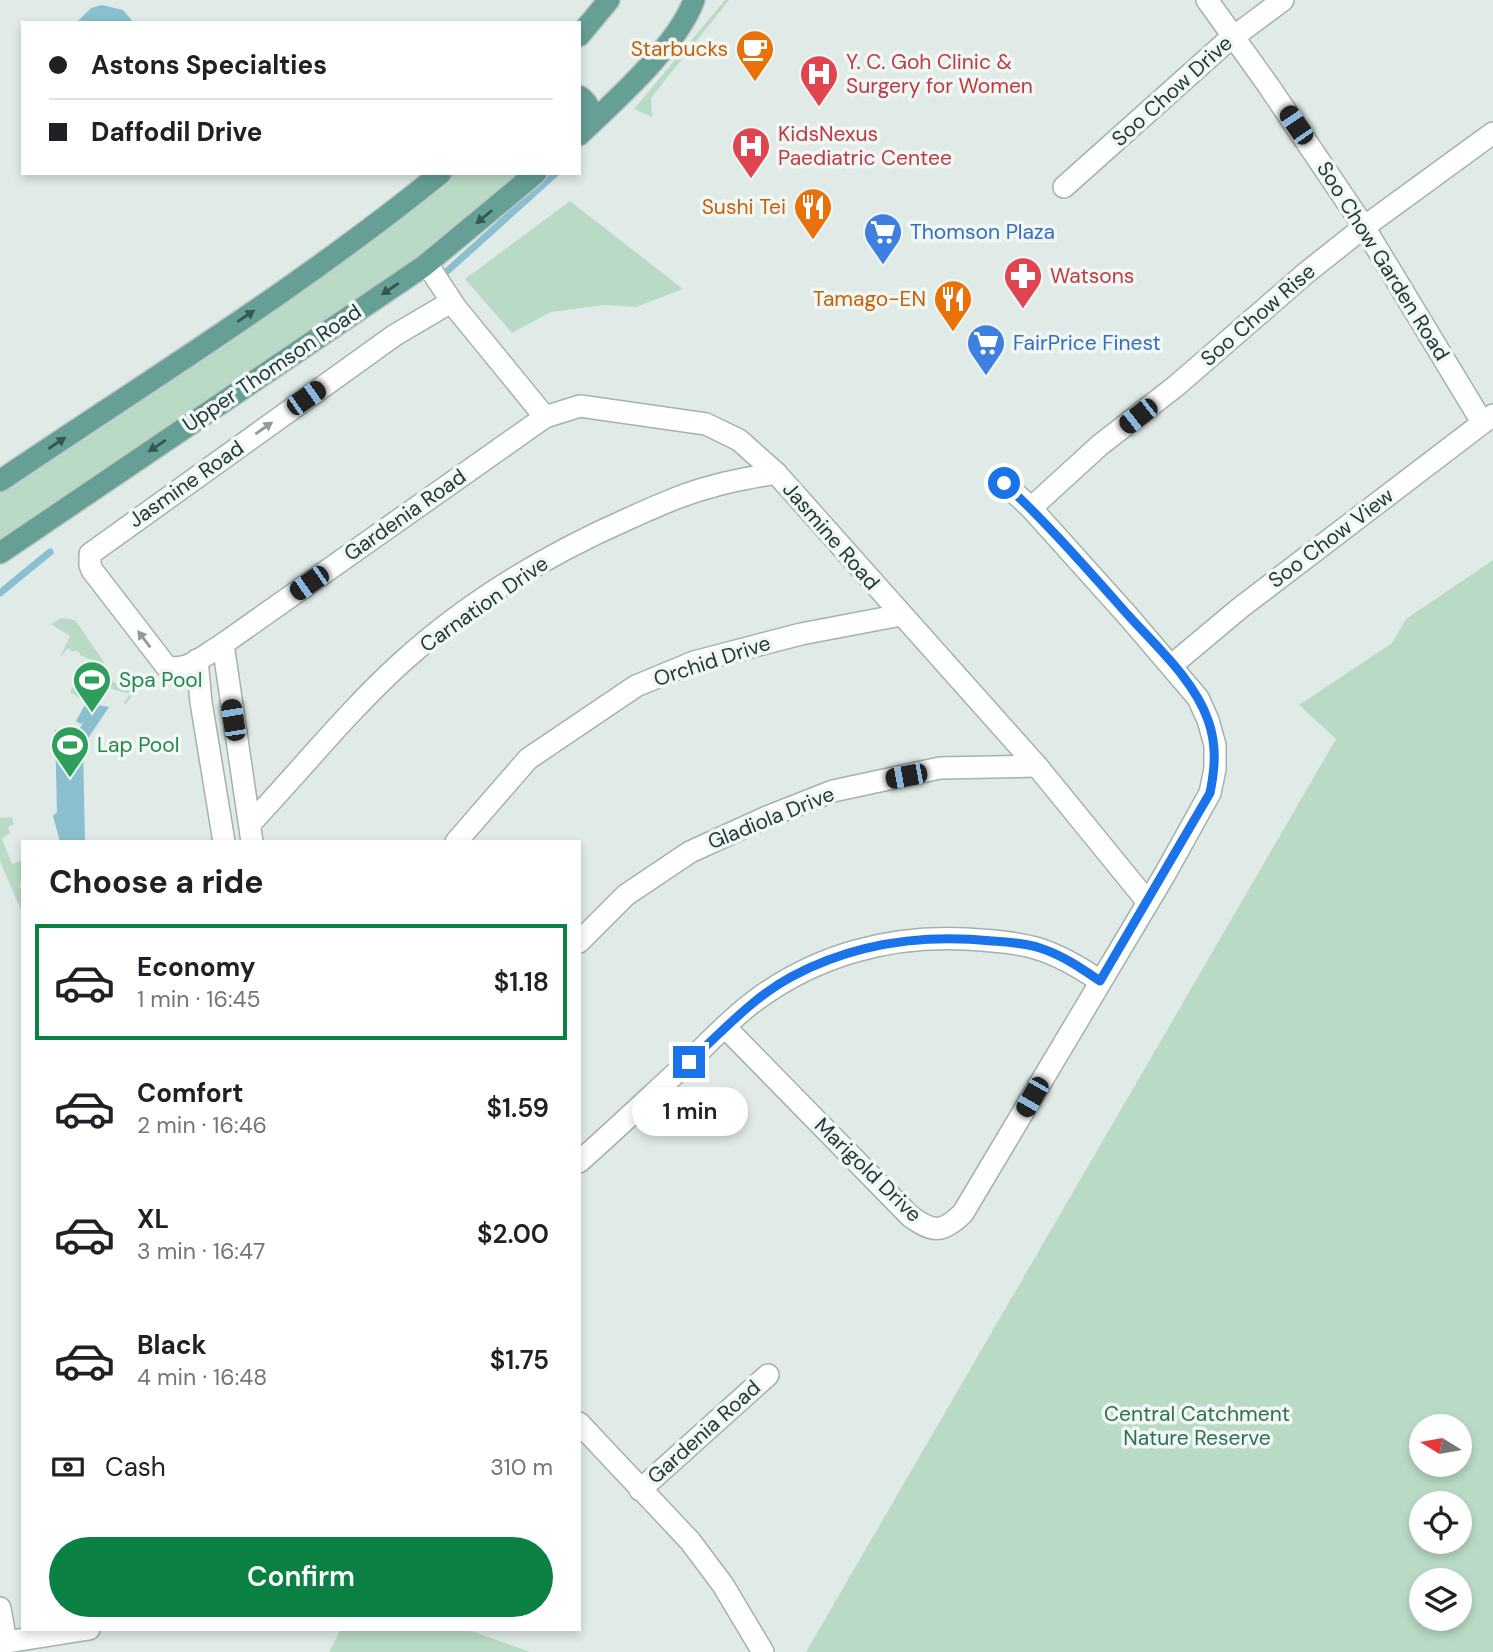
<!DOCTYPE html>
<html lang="en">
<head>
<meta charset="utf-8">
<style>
  body { margin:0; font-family:"DM Sans",sans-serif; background:#f6f6f6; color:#202124; height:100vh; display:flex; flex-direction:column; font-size:26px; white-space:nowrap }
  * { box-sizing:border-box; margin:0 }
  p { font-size:23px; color:#757577 }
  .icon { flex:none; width:38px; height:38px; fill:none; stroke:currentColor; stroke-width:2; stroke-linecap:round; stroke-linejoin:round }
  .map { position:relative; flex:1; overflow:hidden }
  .side { position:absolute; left:21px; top:840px; width:560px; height:791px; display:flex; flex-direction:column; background:#fff; border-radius:0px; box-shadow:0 4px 10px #0003 }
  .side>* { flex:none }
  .banner { position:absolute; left:21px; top:21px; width:560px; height:154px; border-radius:0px; box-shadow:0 4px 10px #0003; display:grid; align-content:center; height:154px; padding:0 28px; background:#fff }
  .needle { width:46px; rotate:281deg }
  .controls { position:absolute; left:1409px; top:1414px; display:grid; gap:14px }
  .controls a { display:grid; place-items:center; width:63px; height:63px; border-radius:50%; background:#fff; box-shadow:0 4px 10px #0003; font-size:35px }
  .end { position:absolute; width:32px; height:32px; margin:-16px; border:9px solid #1a73e8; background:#fff; box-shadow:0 0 0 4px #fff }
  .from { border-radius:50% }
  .bubble { position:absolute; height:49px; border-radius:24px; background:#fff; box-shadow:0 4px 10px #0003; font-size:23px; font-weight:600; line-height:49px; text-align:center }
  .car { position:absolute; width:21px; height:42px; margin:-21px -10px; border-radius:9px; box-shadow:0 0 5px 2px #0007; background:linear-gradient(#222 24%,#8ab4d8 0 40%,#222 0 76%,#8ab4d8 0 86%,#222 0) }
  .banner b { display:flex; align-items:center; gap:24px; height:66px; font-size:26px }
  .banner b+b { border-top:2px solid #e0e0e0 }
  .banner i { width:18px; height:18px; background:#202124 }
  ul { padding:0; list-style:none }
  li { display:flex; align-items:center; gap:21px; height:116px; margin:0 14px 10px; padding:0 14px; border:4px solid transparent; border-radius:0px }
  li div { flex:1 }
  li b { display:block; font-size:26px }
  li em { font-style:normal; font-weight:600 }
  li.selected { border-color:#0b8043 }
  li>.icon { width:63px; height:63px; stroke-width:1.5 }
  h2 { padding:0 28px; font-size:32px; line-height:84px }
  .pay { display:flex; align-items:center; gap:18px; height:77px; padding:0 28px; font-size:26px }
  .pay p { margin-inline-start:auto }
  .button { display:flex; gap:14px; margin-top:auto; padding:14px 28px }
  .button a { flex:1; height:80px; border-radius:42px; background:#0b8043; color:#fff; font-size:28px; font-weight:600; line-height:80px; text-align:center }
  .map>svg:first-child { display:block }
  .green { fill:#b9dbc5; fill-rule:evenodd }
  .water { fill:#89bfcf }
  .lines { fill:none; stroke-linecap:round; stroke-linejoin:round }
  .stream { stroke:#89bfcf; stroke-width:7 }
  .minor-casing { stroke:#a3b2ae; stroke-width:24 }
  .primary-casing { stroke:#c1c8c7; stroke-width:24 }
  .minor { stroke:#fff; stroke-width:21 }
  .primary { stroke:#669f95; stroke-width:21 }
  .oneway { fill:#365852 }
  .oneway2 { fill:#909c9a }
  .route { stroke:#1a73e8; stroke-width:9 }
  .labels { text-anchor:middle; stroke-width:7; stroke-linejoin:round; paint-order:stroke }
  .food-label { font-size:21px; fill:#c56008; stroke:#f0f7f4; text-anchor:end }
  .health-label { font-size:21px; fill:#be3a42; stroke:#f0f7f4; text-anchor:start }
  .street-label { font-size:21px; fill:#213a36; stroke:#f0f7f4 }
  .shop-label { font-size:21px; fill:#366cbe; stroke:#f0f7f4; text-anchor:start }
  .leisure-label { font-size:21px; fill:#27864d; stroke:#f0f7f4; text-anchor:start }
  .park-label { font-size:21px; fill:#2d704c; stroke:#f0f7f4 }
</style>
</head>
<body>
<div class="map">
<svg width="1493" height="1652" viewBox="0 0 1493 1652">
  <rect width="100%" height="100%" fill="#e0ebe7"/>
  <g class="green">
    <path d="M 725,0 L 729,0 L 651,98 L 652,117 L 634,109 Z"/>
    <path d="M 443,173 L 536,173 L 424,266 L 0,553 L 0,481 Z"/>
    <path d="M 570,201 L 683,289 L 636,307 L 605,305 L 551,312 L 512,333 L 465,279 Z"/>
    <path d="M 1493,560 L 1493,1652 L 806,1652 L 1336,739 L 1299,705 L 1392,643 L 1406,619 ZM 1421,1426 L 1460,1426 L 1460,1465 L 1421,1465 ZM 1460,1503 L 1460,1542 L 1421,1542 L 1421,1503 ZM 1460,1580 L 1460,1619 L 1421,1619 L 1421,1580 Z"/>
    <path d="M 62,618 L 75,620 L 103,661 L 106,679 L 136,691 L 125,705 L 124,703 L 130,694 L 94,684 L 83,700 L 70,692 L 74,684 L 83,689 L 96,668 L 92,665 L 94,661 L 80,655 L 80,653 L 75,650 L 74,652 L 68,648 L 60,657 L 70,636 L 51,624 Z"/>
    <path d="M 12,817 L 14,824 L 8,827 L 10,833 L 2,839 L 12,864 L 23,860 L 23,883 L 19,884 L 23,893 L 23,915 L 0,861 L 0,818 Z"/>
    <path d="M 341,1629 L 466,1629 L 530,1652 L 329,1652 Z"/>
  </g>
  <g class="water">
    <path d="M 102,5 L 123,10 L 134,23 L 76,23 L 91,8 Z"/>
    <path d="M 86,703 L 109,707 L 83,746 L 85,842 L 60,842 L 53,816 L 57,812 L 55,730 L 77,733 L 84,721 L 81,724 L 76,721 Z"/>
  </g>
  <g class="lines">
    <g class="stream">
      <path d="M 444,274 L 556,173"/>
      <path d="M 0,593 L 50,552"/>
    </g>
    <defs>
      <g id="minor">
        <path d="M 1207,0 L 1268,85 L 1364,227 L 1482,422"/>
        <path d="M 1064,187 L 1224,44 L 1283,0"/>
        <path d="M 424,266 L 433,273 L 456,308 L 545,417"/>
        <path d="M 451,302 L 395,335 L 90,554 L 90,565 L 92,570 L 166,666 C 186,674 206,654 223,644 L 545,417 L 580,406 L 706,424 L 739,440 L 776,473 L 1037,766 L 1147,901"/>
        <path d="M 1031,508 L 1100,445 L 1176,386 L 1306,273 L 1364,227 L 1493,133"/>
        <path d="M 223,644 L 252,842"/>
        <path d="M 197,660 L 201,702 L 224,842"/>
        <path d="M 1172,665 L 1240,608 L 1493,415"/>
        <path d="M 250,824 C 301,770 347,712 402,662 C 469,601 548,554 630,518 C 657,506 685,493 714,486 C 734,480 755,477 776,473"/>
        <path d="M 456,842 L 528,759 L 636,686 L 694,662 L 801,634 L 901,615"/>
        <path d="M 579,942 L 626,895 L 690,852 L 767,817 L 833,791 L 940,768 L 1037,766"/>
        <path d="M 726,1028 L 910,1216 C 933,1233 943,1233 963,1213 L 1165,874 L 1210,793 L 1215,769 L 1215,745 L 1208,720 L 1198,698 L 1128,616 L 1031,508 L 1004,483"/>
        <path d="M 579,1162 C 616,1129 652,1095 689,1061 C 711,1041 732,1017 756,1000 C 817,955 890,935 966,939 C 1026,942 1050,947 1100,981"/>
        <path d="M 579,1423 L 690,1541 L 723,1585 L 763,1652"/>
        <path d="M 640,1490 L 768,1375"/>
        <path d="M 0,1608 L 6,1642"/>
        <path d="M 0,1643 L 89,1629"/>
      </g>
      <g id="primary">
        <path d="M 579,36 L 609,0"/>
        <path d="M 579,96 C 593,105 591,118 583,130"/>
        <path d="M 579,135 C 615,101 678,45 694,0"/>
        <path d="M 0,481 C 148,381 302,286 441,173"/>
        <path d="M 0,553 L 424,266 L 536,173"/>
      </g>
    </defs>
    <use href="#minor" class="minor-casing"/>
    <use href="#primary" class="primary-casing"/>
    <use href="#minor" class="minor"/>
    <use href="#primary" class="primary"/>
  </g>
  <defs><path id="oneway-solid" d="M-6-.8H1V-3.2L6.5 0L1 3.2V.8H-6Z" transform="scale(1.75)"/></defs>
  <g class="oneway">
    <use href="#oneway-solid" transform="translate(484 217) rotate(140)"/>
    <use href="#oneway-solid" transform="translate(390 289) rotate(146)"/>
    <use href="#oneway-solid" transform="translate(246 316) rotate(-34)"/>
    <use href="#oneway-solid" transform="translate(57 443) rotate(-34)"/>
    <use href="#oneway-solid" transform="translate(157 446) rotate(146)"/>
  </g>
  <g class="oneway2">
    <use href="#oneway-solid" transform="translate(264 428) rotate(-35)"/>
    <use href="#oneway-solid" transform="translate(144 639) rotate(-127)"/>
  </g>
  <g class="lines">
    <path class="route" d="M 689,1062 C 722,1032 752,998 791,977 C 854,943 922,934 992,941 C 1008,942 1025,943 1040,948 C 1062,955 1081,968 1100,981 L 1210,793 C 1215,768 1217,745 1208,720 C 1194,680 1156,646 1128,615 C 1088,570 1048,524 1004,483"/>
  </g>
  <defs>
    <symbol id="cafe-pin" viewBox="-11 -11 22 30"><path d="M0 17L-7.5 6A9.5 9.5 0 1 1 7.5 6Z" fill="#e8710a" stroke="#f0f7f4"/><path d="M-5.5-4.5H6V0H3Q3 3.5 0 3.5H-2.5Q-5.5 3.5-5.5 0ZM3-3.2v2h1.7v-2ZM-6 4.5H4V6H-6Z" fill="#fff"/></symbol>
    <symbol id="hospital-pin" viewBox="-11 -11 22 30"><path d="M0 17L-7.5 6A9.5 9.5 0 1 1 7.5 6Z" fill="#e0444e" stroke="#f0f7f4"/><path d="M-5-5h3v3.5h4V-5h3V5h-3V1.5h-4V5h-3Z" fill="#fff"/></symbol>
    <symbol id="restaurant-pin" viewBox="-11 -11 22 30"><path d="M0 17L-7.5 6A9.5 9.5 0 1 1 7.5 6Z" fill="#e8710a" stroke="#f0f7f4"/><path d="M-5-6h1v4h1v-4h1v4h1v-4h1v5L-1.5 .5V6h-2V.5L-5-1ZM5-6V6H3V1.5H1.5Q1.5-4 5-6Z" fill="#fff"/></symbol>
    <symbol id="supermarket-pin" viewBox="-11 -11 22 30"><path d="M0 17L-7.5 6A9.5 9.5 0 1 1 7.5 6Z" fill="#3f7fe0" stroke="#f0f7f4"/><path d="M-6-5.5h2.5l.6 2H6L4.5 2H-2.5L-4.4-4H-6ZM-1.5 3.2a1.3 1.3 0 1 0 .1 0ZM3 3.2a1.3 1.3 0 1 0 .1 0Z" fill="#fff"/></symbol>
    <symbol id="pharmacy-pin" viewBox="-11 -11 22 30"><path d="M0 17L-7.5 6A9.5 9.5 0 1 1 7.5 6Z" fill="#e0444e" stroke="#f0f7f4"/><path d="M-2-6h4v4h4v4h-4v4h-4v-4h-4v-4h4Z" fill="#fff"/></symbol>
    <symbol id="stadium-pin" viewBox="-11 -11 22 30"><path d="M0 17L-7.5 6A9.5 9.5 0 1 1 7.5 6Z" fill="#2e9e5b" stroke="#f0f7f4"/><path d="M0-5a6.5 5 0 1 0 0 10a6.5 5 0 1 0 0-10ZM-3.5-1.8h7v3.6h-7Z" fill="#fff"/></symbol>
  </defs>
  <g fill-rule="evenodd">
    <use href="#cafe-pin" x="733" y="27" width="44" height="60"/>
    <use href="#hospital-pin" x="797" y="52" width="44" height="60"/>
    <use href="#hospital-pin" x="729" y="124" width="44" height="60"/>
    <use href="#restaurant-pin" x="791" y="185" width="44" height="60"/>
    <use href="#supermarket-pin" x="861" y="210" width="44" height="60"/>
    <use href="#pharmacy-pin" x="1001" y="254" width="44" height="60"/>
    <use href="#restaurant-pin" x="931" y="277" width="44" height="60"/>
    <use href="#supermarket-pin" x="964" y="321" width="44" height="60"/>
    <use href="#stadium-pin" x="70" y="658" width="44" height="60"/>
    <use href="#stadium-pin" x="48" y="723" width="44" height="60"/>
  </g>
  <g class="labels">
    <g class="food-label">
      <text x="728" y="56">Starbucks</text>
      <text x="786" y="214">Sushi Tei</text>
      <text x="926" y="306">Tamago-EN</text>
    </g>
    <g class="health-label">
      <text x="846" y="69">Y. C. Goh Clinic &amp;<tspan x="846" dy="24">Surgery for Women</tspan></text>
      <text x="778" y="141">KidsNexus<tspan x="778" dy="24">Paediatric Centee</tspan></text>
      <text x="1050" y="283">Watsons</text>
    </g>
    <g class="street-label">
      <text transform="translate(1172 91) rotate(-42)" y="7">Soo Chow Drive</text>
      <text transform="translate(1383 261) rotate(58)" y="7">Soo Chow Garden Road</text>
      <text transform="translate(1258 315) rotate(-41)" y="7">Soo Chow Rise</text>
      <text transform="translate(272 368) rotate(-34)" y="7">Upper Thomson Road</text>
      <text transform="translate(186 484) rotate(-35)" y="7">Jasmine Road</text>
      <text transform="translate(405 515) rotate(-35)" y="7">Gardenia Road</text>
      <text transform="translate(831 536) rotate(49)" y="7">Jasmine Road</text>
      <text transform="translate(1331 538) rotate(-37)" y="7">Soo Chow View</text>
      <text transform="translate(484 604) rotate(-35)" y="7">Carnation Drive</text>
      <text transform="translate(712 661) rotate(-18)" y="7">Orchid Drive</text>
      <text transform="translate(771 818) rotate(-22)" y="7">Gladiola Drive</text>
      <text transform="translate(868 1170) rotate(44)" y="7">Marigold Drive</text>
      <text transform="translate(704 1432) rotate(-42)" y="7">Gardenia Road</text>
    </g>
    <g class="shop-label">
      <text x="910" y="239">Thomson Plaza</text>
      <text x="1013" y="350">FairPrice Finest</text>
    </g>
    <g class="leisure-label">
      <text x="119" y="687">Spa Pool</text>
      <text x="97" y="752">Lap Pool</text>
    </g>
    <g class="park-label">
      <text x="1197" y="1421">Central Catchment<tspan x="1197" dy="24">Nature Reserve</tspan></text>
    </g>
  </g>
</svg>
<div class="controls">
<a><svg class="needle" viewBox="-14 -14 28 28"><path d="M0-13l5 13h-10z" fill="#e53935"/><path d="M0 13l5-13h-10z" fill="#757577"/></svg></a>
<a><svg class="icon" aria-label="locate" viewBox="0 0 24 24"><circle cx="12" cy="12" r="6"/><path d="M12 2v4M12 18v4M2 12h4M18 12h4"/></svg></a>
<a><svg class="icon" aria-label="layers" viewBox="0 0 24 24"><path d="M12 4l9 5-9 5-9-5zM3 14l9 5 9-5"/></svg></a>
</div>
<i class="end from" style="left:1004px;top:483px"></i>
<i class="end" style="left:689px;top:1062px"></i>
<div class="bubble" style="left:632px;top:1087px;width:116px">1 min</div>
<i class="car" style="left:1296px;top:125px;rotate:326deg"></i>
<i class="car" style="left:306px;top:398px;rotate:55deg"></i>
<i class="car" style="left:1138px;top:416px;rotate:232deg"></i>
<i class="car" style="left:309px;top:583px;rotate:235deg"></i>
<i class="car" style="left:233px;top:720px;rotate:351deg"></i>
<i class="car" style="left:906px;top:776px;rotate:259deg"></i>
<i class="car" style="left:1032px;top:1097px;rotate:210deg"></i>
<div class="banner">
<b><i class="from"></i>Astons Specialties</b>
<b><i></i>Daffodil Drive</b>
</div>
<section class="side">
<h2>Choose a ride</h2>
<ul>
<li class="selected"><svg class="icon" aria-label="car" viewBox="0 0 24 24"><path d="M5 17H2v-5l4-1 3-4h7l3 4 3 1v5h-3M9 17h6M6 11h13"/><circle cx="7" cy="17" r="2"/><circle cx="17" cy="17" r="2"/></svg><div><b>Economy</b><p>1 min · 16:45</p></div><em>$1.18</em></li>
<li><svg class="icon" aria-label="car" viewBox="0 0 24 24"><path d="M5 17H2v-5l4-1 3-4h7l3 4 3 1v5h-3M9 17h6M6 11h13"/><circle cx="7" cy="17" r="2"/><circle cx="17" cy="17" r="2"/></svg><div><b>Comfort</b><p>2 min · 16:46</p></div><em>$1.59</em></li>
<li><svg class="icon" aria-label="car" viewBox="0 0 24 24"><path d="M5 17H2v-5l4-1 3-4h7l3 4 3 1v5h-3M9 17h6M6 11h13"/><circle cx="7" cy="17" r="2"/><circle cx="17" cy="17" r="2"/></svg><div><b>XL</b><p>3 min · 16:47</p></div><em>$2.00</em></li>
<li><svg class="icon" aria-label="car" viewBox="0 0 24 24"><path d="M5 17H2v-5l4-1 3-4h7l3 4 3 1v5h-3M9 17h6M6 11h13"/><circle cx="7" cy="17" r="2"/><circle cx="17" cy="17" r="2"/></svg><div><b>Black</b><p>4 min · 16:48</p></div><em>$1.75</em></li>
</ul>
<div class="pay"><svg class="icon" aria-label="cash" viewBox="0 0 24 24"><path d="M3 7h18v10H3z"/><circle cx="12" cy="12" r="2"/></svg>Cash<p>310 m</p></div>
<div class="button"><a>Confirm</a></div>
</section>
</div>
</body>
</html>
